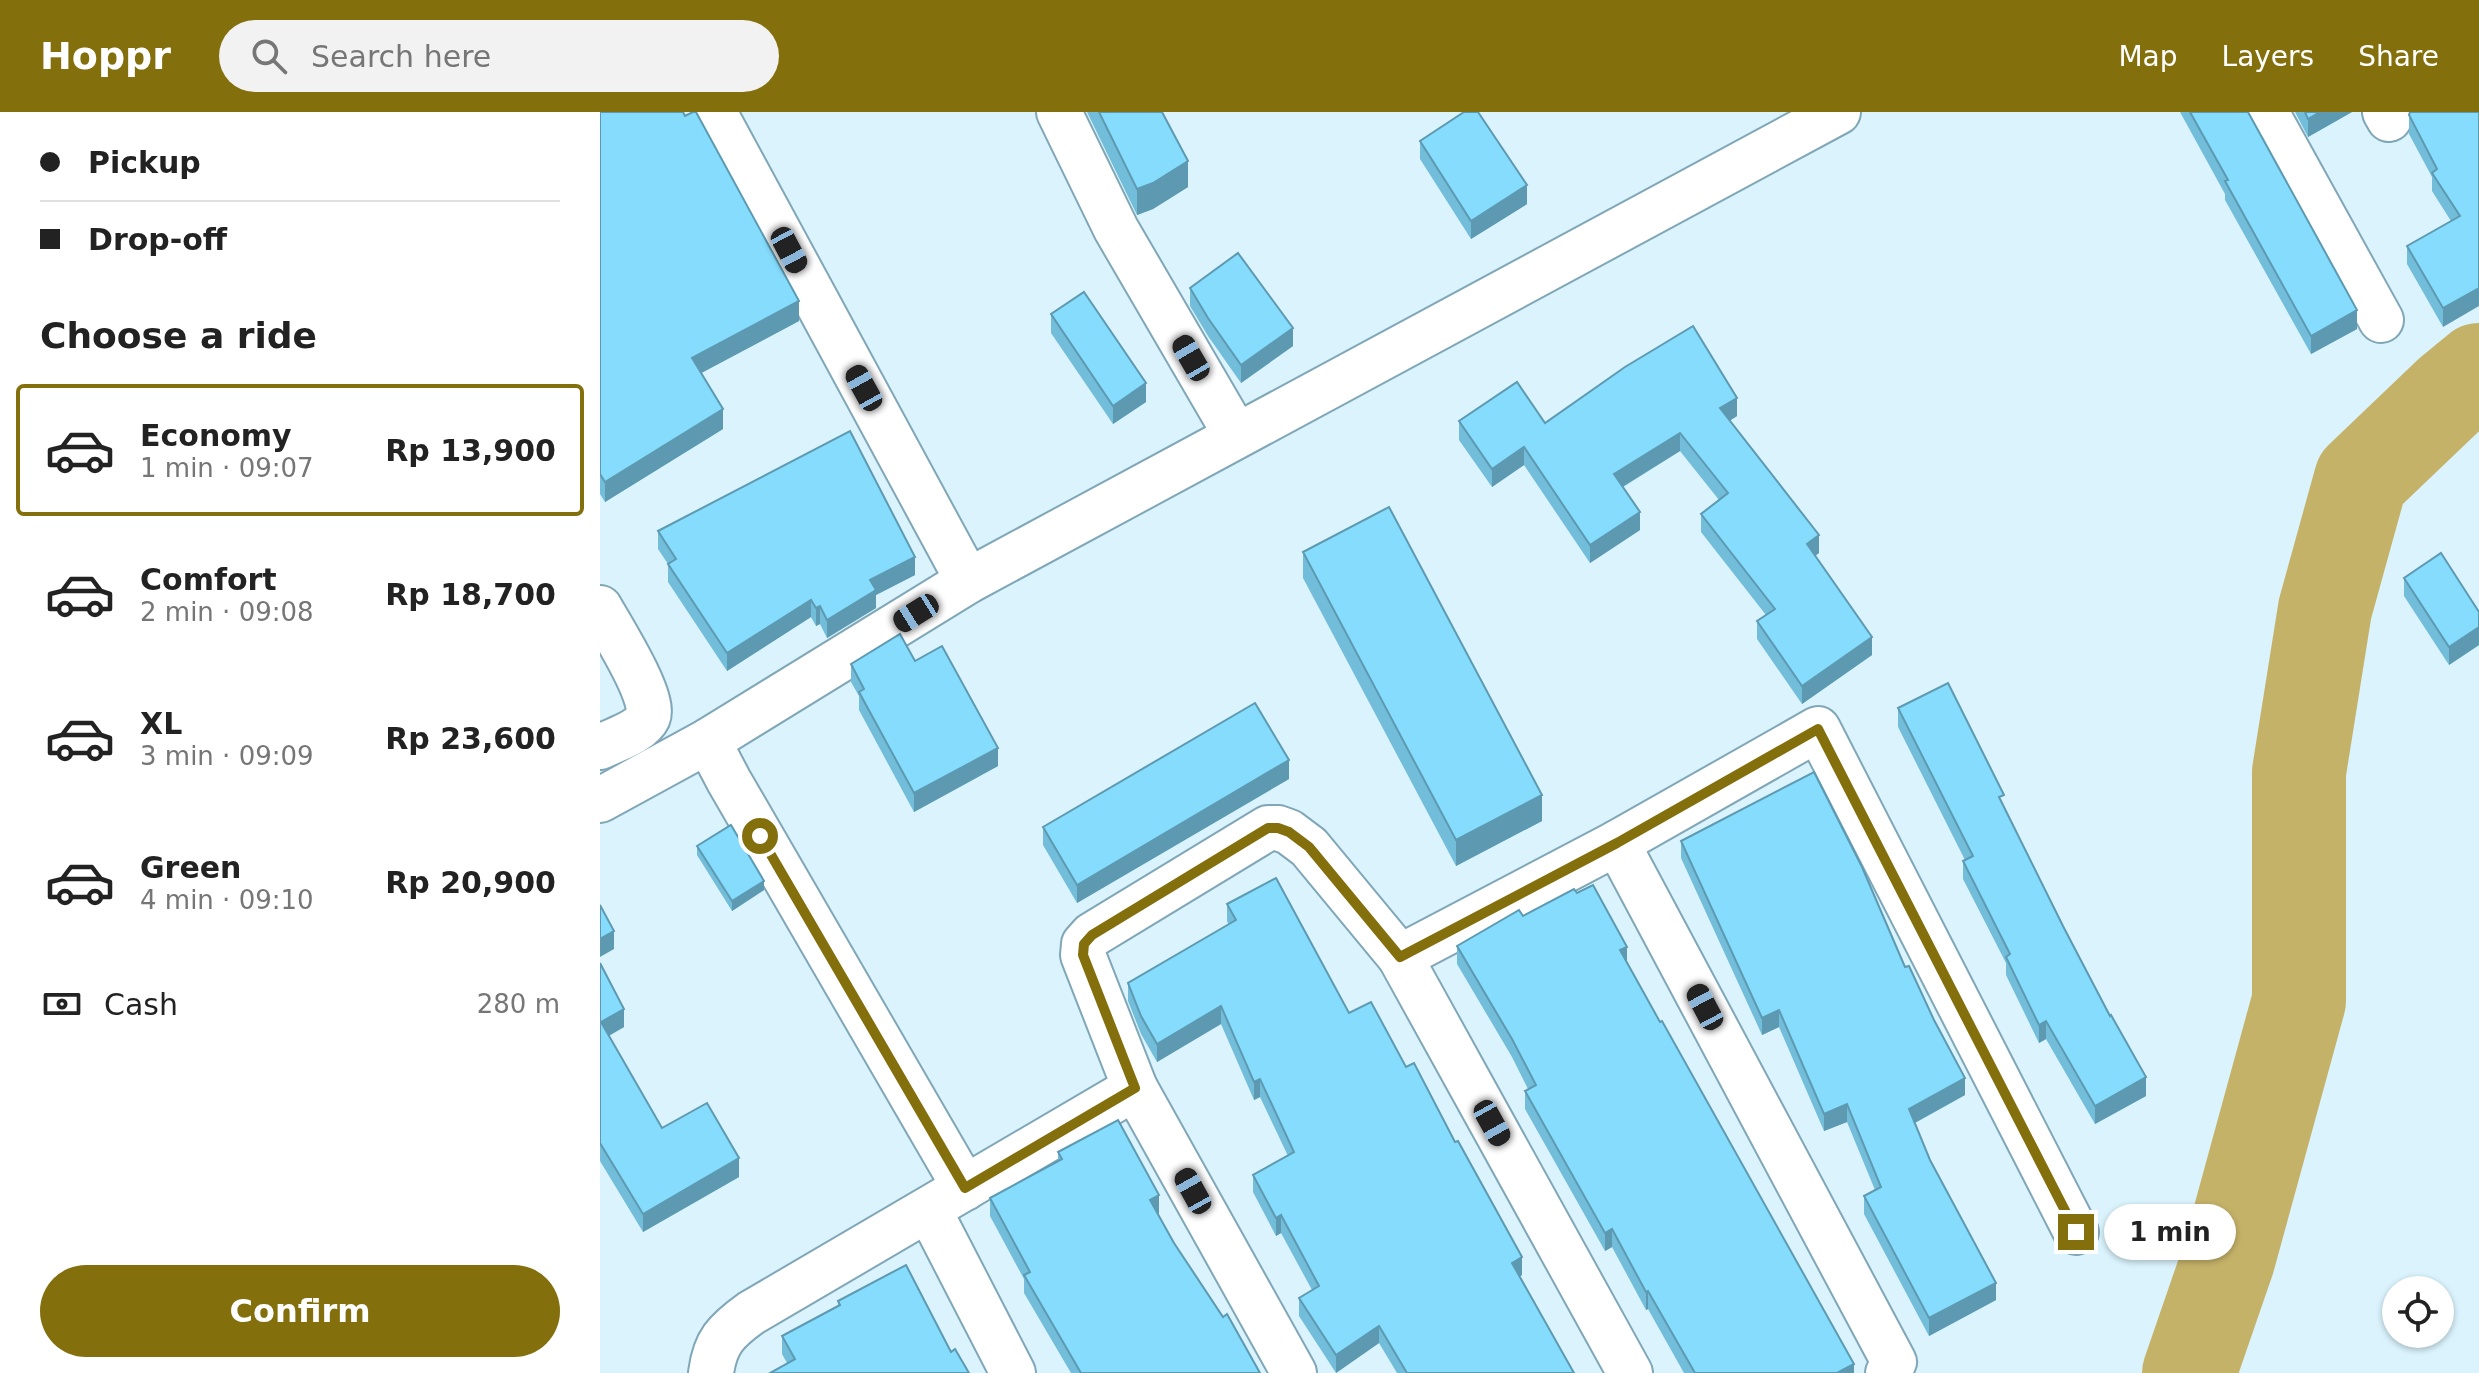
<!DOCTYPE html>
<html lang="en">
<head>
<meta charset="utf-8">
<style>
  body { margin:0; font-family:"DejaVu Sans",sans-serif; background:#f2f2f2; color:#222; height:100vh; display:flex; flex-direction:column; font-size:30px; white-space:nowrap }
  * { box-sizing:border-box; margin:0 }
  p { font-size:26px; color:#767676 }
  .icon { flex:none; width:44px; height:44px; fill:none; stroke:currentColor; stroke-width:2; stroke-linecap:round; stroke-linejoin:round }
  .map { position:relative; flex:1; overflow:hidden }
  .side { display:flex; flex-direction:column; background:#fff; width:600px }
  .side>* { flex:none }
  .guide { display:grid; align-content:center; height:176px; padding:0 40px; background:#fff }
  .controls { position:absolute; left:1782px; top:1164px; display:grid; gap:16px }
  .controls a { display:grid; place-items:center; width:72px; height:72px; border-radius:50%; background:#fff; box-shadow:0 2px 6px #0004; font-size:40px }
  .end { position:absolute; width:36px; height:36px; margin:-18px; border:10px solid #846f0d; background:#fff; box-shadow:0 0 0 4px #fff }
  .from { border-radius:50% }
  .bubble { position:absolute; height:56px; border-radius:28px; background:#fff; box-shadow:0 2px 6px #0004; font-size:26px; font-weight:700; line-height:56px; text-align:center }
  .car { position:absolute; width:24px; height:48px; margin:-24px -12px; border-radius:10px; box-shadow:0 0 6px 2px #0007; background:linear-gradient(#222 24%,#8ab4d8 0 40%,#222 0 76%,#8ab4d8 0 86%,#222 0) }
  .guide b { display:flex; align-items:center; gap:28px; height:76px; font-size:30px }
  .guide b+b { border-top:2px solid #e0e0e0 }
  .guide i { width:20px; height:20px; background:#222 }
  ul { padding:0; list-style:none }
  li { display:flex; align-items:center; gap:24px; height:132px; margin:0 16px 12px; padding:0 24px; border:4px solid transparent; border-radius:8px }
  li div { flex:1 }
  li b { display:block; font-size:30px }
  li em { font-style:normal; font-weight:700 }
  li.on { border-color:#846f0d }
  li>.icon { width:72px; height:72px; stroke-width:1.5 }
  h2 { padding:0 40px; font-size:36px; line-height:96px }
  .pay { display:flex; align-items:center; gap:20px; height:88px; padding:0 40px; font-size:30px }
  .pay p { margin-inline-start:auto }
  .primary-button { display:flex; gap:16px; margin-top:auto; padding:16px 40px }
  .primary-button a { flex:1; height:92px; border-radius:48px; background:#846f0d; color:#fff; font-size:32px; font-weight:700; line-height:92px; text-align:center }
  header { display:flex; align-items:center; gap:48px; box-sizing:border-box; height:112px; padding:0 40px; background:#846f0d; color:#fff }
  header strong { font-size:38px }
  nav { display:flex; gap:44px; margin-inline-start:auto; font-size:28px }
  .search { width:560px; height:72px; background:#f2f2f2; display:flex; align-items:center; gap:20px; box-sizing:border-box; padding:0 28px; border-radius:44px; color:#767676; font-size:30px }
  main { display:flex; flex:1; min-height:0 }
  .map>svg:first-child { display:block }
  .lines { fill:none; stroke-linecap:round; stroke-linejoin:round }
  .river { stroke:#c5b269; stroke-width:94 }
  .street-casing { stroke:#80a7b7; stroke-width:48 }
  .street { stroke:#fff; stroke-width:44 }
  .wall { fill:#72bdda }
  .shaded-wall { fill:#5d9ab1 }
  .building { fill:#85dcfd; stroke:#5d9ab1; stroke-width:2 }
  .route { stroke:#846f0d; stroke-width:10 }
</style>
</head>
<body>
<header>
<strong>Hoppr</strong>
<div class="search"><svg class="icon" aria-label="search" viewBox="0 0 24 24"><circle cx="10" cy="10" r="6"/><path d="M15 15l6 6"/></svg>Search here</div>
<nav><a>Map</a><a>Layers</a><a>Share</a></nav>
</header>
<main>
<section class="side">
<div class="guide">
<b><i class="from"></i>Pickup</b>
<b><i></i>Drop-off</b>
</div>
<h2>Choose a ride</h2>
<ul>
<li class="on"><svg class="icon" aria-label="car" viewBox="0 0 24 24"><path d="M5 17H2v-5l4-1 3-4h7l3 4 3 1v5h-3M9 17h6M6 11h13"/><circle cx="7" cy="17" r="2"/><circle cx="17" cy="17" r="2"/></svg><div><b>Economy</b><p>1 min · 09:07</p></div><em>Rp 13,900</em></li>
<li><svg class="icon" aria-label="car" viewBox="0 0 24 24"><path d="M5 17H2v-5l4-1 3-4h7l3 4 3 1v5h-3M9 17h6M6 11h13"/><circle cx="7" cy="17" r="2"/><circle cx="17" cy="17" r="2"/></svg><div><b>Comfort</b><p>2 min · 09:08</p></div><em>Rp 18,700</em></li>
<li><svg class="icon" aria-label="car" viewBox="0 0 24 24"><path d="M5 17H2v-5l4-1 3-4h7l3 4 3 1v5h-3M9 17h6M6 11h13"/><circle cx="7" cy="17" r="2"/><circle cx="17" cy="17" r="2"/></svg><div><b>XL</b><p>3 min · 09:09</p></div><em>Rp 23,600</em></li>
<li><svg class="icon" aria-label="car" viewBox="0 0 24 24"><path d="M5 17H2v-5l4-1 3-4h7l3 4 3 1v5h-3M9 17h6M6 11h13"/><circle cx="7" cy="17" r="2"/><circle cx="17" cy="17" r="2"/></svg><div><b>Green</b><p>4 min · 09:10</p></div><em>Rp 20,900</em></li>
</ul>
<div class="pay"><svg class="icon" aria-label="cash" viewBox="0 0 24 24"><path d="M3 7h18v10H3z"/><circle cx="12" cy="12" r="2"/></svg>Cash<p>280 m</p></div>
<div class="primary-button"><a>Confirm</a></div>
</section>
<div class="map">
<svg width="1879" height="1261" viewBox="0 0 1879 1261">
  <rect width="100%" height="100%" fill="#daf3fd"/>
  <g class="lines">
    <path class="river" d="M 1589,1261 L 1628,1148 L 1699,889 L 1699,660 L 1725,497 L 1761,367 L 1851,281 L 1879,258"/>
    <defs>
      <g id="street">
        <path d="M 114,0 L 368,469"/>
        <path d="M 459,0 L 516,117 L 636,323"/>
        <path d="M 1666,0 L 1781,208"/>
        <path d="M 1785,0 L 1789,7"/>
        <path d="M 0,496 C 11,516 56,586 48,605 C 41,620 14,628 0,635"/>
        <path d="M 108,629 L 129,669 L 365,1076"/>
        <path d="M 0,688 L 108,629 L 368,469 L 1238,0"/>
        <path d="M 1017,731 L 1294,1250 L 1288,1261"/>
        <path d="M 800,845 L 1030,1261"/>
        <path d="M 535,976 L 694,1261"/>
        <path d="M 329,1098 L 413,1261"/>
        <path d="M 111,1261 C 115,1230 126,1219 151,1201 L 535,976 L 483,843 L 484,832 L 492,823 L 668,716 L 678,716 L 689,720 L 709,735 L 800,845 L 1017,731 L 1218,617 L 1476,1120"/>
      </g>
    </defs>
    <use href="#street" class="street-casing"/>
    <use href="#street" class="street"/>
  </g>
  <g class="wall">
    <path d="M 0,0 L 199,209 L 101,261 L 123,317 L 5,390 L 0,382 Z"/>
    <path d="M 487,0 L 562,0 L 588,75 L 553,97 L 537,103 Z"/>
    <path d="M 1580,0 L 1648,0 L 1757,217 L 1711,242 L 1625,88 L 1625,82 Z"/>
    <path d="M 1695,0 L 1752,0 L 1708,25 Z"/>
    <path d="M 1879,0 L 1843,215 L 1807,152 L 1807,134 L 1851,109 L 1832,79 L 1832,65 L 1809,22 L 1809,3 Z"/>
    <path d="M 820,29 L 927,92 L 871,127 L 820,47 Z"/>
    <path d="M 590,176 L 693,234 L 641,271 L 608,224 L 590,194 Z"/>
    <path d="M 451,202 L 546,290 L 513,312 L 451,221 Z"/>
    <path d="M 1137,304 L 1129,309 L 1219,441 L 1215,444 L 1272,543 L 1202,592 L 1157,527 L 1157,509 L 1166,503 L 1101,420 L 1101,402 L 1119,388 L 1080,339 L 1023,375 L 1040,418 L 990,451 L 924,353 L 892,375 L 859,328 L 859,309 L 945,311 Z"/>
    <path d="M 58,419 L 315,463 L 276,483 L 276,496 L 227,526 L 220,512 L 216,514 L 211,505 L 127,559 L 68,470 L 68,452 L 58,437 Z"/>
    <path d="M 703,440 L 942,709 L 856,754 L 703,466 Z"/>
    <path d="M 1804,466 L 1879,500 L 1879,533 L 1849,553 L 1804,484 Z"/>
    <path d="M 315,549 L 398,654 L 314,700 L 259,598 L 259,584 L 251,570 L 251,552 Z"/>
    <path d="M 1298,596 L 1404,695 L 1546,984 L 1495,1012 L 1446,927 L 1439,931 L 1406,863 L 1406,851 L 1363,767 L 1363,749 L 1365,748 L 1298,615 Z"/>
    <path d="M 689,667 L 477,791 L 443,733 L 443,715 Z"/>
    <path d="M 1081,729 L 1305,855 L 1365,983 L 1315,1011 L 1330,1048 L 1396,1188 L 1329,1224 L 1264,1102 L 1264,1084 L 1275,1078 L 1247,1010 L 1224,1019 L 1179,915 L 1162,923 L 1081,746 Z"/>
    <path d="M 97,734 L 164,778 L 132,799 L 97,743 Z"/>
    <path d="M 627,792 L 749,901 L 806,955 L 922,1163 L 920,1164 L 974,1261 L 797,1261 L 779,1231 L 736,1261 L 699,1204 L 699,1186 L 712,1178 L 681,1121 L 676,1124 L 653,1080 L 653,1063 L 688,1044 L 660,985 L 654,988 L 621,912 L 557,950 L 541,922 L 528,889 L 528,871 L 629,813 L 627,809 Z"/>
    <path d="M 923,804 L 1027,850 L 1254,1261 L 1084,1261 L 1048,1197 L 1046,1198 L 1012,1135 L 1005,1139 L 925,997 L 925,979 L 928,977 L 912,945 L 857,852 L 857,834 Z"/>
    <path d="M 0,851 L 24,915 L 9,924 L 62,1016 L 139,1065 L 43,1120 L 0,1049 Z"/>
    <path d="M 458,1040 L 559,1101 L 558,1102 L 574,1131 L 660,1261 L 471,1261 L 424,1181 L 424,1167 L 390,1104 L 390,1086 L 458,1050 Z"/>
    <path d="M 238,1189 L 351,1240 L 187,1251 L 182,1242 L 182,1224 L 238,1194 Z"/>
  </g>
  <g class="shaded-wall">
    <path d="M 1720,0 L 1752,0 L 1708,25 L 1708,7 Z"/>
    <path d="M 588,49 L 588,75 L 553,97 L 537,103 L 537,77 Z"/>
    <path d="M 927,73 L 927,92 L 871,127 L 871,109 Z"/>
    <path d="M 1879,176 L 1879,194 L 1843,215 L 1843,196 Z"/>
    <path d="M 199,189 L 199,209 L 92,266 L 92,246 Z"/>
    <path d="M 1757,198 L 1757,217 L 1711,242 L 1711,224 Z"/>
    <path d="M 693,216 L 693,234 L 641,271 L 641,253 Z"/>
    <path d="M 546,271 L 546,290 L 513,312 L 513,294 Z"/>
    <path d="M 1137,286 L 1137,304 L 1120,315 L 1120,296 Z"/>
    <path d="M 123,297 L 123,317 L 5,390 L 5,370 Z"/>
    <path d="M 1080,321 L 1080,339 L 1014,380 L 1014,362 Z"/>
    <path d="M 924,335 L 924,353 L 892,375 L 892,357 Z"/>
    <path d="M 1040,400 L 1040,418 L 990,451 L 990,433 Z"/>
    <path d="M 1219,423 L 1219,441 L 1207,450 L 1207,432 Z"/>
    <path d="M 315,445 L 315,463 L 276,483 L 276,496 L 227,526 L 227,508 L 270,468 Z"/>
    <path d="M 211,488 L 211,505 L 127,559 L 127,541 Z"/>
    <path d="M 220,494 L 220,512 L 216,514 L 216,496 Z"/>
    <path d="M 1879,515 L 1879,533 L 1849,553 L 1849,535 Z"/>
    <path d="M 1272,525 L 1272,543 L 1202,592 L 1202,574 Z"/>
    <path d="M 398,636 L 398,654 L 314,700 L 314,681 Z"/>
    <path d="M 689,648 L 689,667 L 477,791 L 477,773 Z"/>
    <path d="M 942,683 L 942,709 L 856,754 L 856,728 Z"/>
    <path d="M 164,769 L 164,778 L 132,799 L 132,789 Z"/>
    <path d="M 14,819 L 14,837 L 0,845 L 0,827 Z"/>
    <path d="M 1027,835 L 1027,853 L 1020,838 Z"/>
    <path d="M 621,894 L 621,912 L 557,950 L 557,932 Z"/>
    <path d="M 24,897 L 24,915 L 1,928 L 1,910 Z"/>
    <path d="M 1179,898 L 1179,915 L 1162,923 L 1162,906 Z"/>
    <path d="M 1446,909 L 1446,927 L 1439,931 L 1439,913 Z"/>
    <path d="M 1546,965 L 1546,984 L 1495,1012 L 1495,994 Z"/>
    <path d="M 1365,966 L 1365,983 L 1309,1014 L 1309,997 Z"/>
    <path d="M 660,967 L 660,985 L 654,988 L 654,970 Z"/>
    <path d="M 1247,992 L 1247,1010 L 1224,1019 L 1224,1002 Z"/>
    <path d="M 139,1046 L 139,1065 L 43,1120 L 43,1102 Z"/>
    <path d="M 559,1083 L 559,1101 L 550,1106 L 550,1088 Z"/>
    <path d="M 681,1103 L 681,1121 L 676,1124 L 676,1106 Z"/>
    <path d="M 1012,1117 L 1012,1135 L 1005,1139 L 1005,1121 Z"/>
    <path d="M 922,1145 L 922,1163 L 912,1169 L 912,1151 Z"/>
    <path d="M 1396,1171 L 1396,1188 L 1329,1224 L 1329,1206 Z"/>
    <path d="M 1048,1179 L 1048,1197 L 1046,1198 L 1046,1180 Z"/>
    <path d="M 779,1214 L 779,1231 L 736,1261 L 736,1243 Z"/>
    <path d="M 1254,1252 L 1254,1261 L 1237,1261 Z"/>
  </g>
  <g class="building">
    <path d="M 0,0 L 83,0 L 85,4 L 93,0 L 96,0 L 199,189 L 92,246 L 123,297 L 5,370 L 0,362 Z"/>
    <path d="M 499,0 L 562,0 L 588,49 L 553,71 L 537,77 Z"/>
    <path d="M 864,0 L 878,0 L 927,73 L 871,109 L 820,29 Z"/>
    <path d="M 1590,0 L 1648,0 L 1757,198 L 1711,224 L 1625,69 L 1628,68 Z"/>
    <path d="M 1705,0 L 1720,0 L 1708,7 Z"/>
    <path d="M 1810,0 L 1879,0 L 1879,176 L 1843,196 L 1807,134 L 1860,104 L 1832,61 L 1837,57 L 1809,3 Z"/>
    <path d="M 638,141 L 693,216 L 641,253 L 608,206 L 590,176 Z"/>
    <path d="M 484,180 L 546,271 L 513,294 L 451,202 Z"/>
    <path d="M 1093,214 L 1137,286 L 1120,296 L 1219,423 L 1207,432 L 1272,525 L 1202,574 L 1157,509 L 1175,497 L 1101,402 L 1128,381 L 1080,321 L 1014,362 L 1040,400 L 990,433 L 924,335 L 892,357 L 859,309 L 917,270 L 945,311 L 1025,255 Z"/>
    <path d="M 250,319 L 315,445 L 270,468 L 276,478 L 227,508 L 220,494 L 216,496 L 211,488 L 127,541 L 68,452 L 76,447 L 58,419 Z"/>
    <path d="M 789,395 L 942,683 L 856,728 L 703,440 Z"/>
    <path d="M 1841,441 L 1879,500 L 1879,515 L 1849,535 L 1804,466 Z"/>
    <path d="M 300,522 L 315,549 L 342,534 L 398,636 L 314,681 L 259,580 L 264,577 L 251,552 Z"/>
    <path d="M 1348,571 L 1404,683 L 1399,685 L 1464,816 L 1510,904 L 1511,903 L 1546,965 L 1495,994 L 1446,909 L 1439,913 L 1406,845 L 1410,842 L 1363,749 L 1373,744 L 1298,596 Z"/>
    <path d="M 655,591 L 689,648 L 477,773 L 443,715 Z"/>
    <path d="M 1214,660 L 1262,755 L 1305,855 L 1309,854 L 1334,908 L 1365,966 L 1309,997 L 1330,1048 L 1396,1171 L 1329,1206 L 1264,1084 L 1281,1075 L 1247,992 L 1224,1002 L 1179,898 L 1162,906 L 1081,729 Z"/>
    <path d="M 131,713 L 164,769 L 132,789 L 97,734 Z"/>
    <path d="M 676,766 L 749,901 L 771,890 L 806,955 L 814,951 L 855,1030 L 858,1029 L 922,1145 L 912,1151 L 974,1261 L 807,1261 L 779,1214 L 736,1243 L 699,1186 L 719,1174 L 681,1103 L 676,1106 L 653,1063 L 694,1040 L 660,967 L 654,970 L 621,894 L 557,932 L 541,904 L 528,871 L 636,808 L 627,792 Z"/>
    <path d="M 993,773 L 1027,835 L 1020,838 L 1060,910 L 1062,909 L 1254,1252 L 1237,1261 L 1095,1261 L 1048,1179 L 1046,1180 L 1012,1117 L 1005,1121 L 925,979 L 936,973 L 912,927 L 857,834 L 919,798 L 923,804 L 974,777 L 977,781 Z"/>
    <path d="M 0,793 L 14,819 L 0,827 Z"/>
    <path d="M 0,851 L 24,897 L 1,910 L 62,1016 L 107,991 L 139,1046 L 43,1102 L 0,1031 Z"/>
    <path d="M 518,1008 L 559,1083 L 550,1088 L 574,1131 L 623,1205 L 627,1202 L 660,1261 L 481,1261 L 424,1163 L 430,1160 L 390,1086 L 462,1047 L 458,1040 Z"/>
    <path d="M 306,1153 L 351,1240 L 355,1237 L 369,1261 L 170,1261 L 195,1247 L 182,1224 L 240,1193 L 238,1189 Z"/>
  </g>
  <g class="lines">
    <path class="route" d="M 160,724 L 365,1076 L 535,976 L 483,843 L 484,832 L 492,823 L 668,716 L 678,716 L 689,720 L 709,735 L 800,845 L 1017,731 L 1218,617 L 1476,1120"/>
  </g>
</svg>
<div class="controls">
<a><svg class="icon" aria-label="locate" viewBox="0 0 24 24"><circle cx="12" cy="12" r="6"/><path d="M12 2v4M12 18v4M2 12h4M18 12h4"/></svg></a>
</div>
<i class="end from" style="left:160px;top:724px"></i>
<i class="end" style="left:1476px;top:1120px"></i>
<div class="bubble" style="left:1504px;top:1092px;width:132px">1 min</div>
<i class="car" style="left:189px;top:138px;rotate:152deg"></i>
<i class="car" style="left:591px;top:246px;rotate:330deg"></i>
<i class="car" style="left:264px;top:276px;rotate:331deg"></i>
<i class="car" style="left:316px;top:501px;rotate:238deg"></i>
<i class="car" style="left:1105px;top:895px;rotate:332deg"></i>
<i class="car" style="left:892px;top:1011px;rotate:151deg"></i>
<i class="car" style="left:593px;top:1079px;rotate:331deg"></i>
</div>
</main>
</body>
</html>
